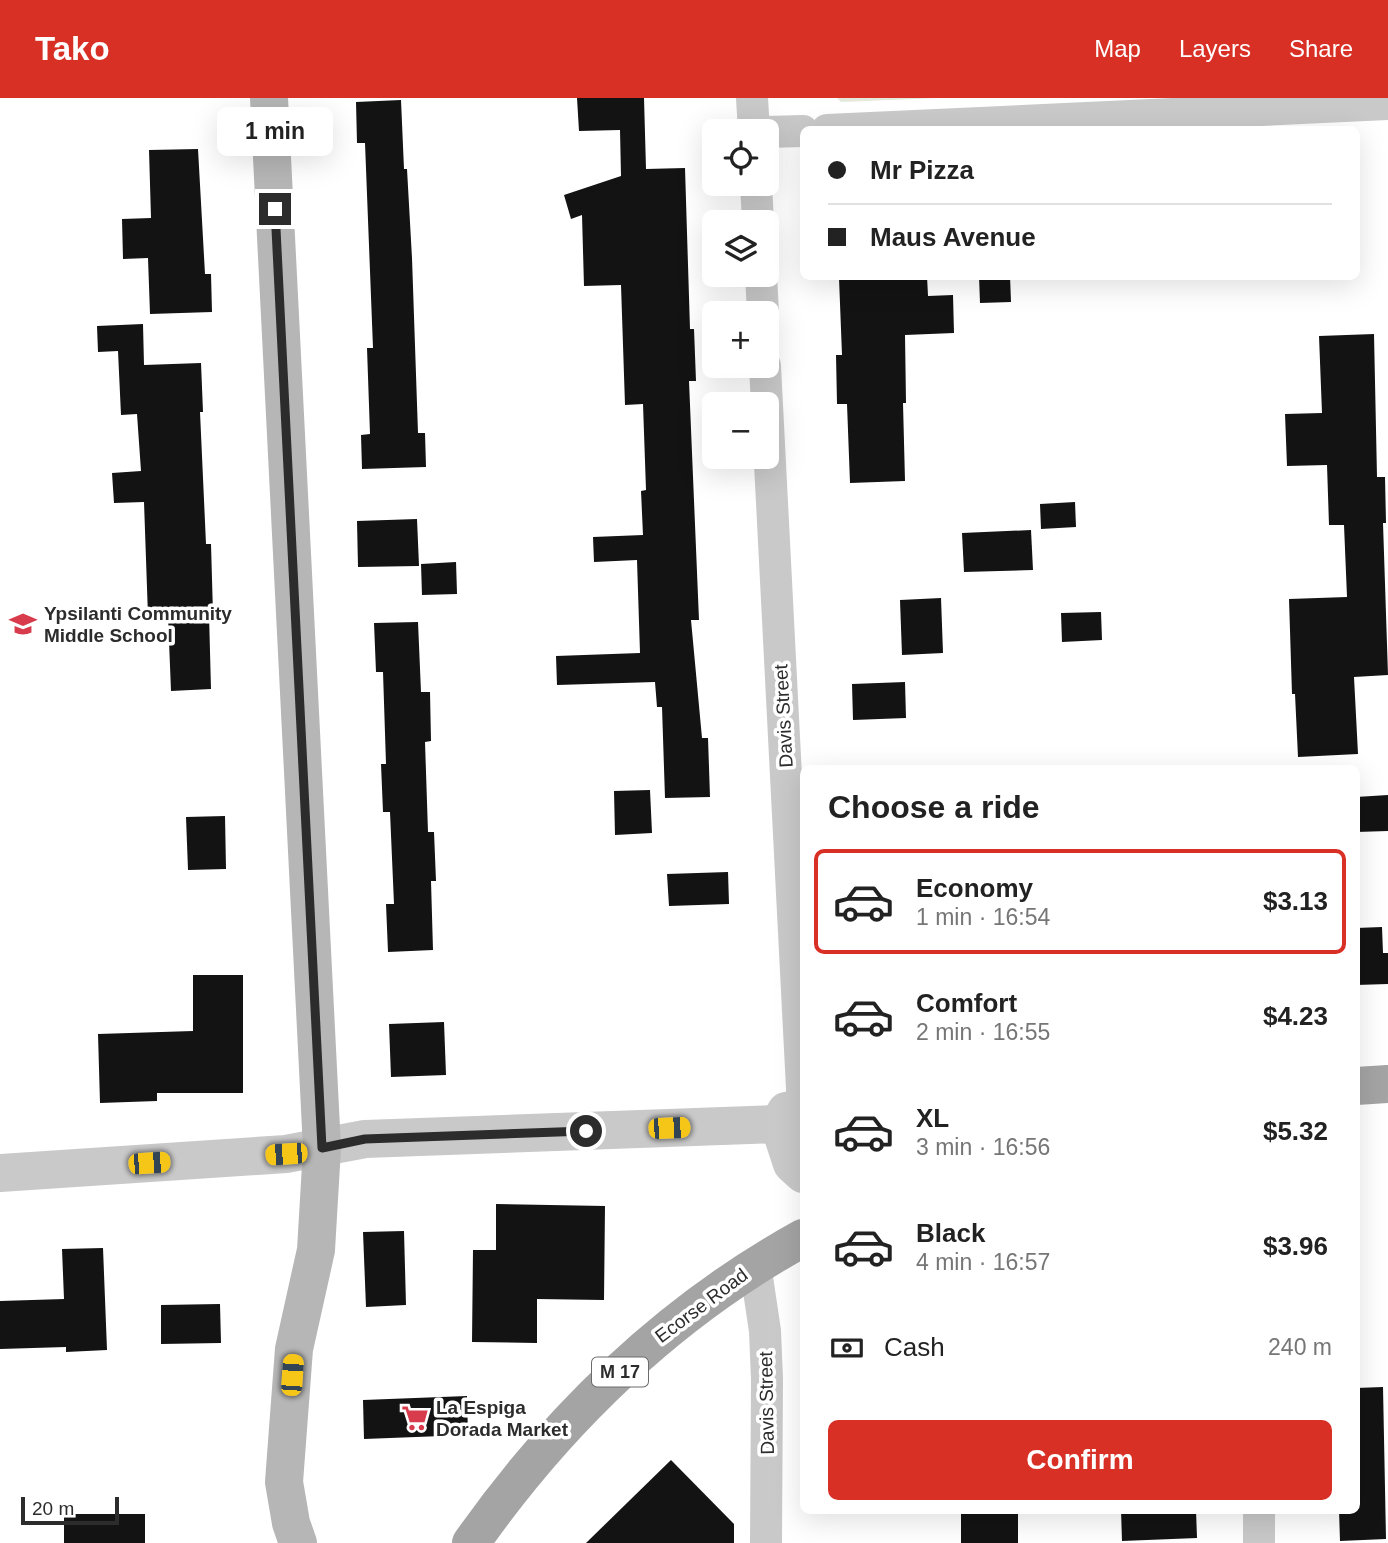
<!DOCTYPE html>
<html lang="en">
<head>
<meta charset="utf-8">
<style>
  body { margin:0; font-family:Helvetica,sans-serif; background:#f2f2f2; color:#222; height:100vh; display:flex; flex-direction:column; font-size:26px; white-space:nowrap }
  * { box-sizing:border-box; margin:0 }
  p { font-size:23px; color:#767676 }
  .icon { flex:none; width:38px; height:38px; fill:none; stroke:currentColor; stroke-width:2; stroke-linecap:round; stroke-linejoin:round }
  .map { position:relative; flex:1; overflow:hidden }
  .drawer { position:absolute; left:800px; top:667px; width:560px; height:749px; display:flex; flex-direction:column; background:#fff; border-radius:10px; box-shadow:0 7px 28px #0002 }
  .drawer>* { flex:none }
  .top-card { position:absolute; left:800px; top:28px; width:560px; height:154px; border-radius:10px; box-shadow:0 7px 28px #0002; display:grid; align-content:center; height:154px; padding:0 28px; background:#fff }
  .fabs { position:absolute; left:702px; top:21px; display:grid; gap:14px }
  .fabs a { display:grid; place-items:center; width:77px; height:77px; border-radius:10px; background:#fff; box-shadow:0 7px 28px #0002; font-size:35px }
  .scale { position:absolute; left:21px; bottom:18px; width:98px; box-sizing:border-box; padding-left:7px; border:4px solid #2c2c2c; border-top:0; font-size:19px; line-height:24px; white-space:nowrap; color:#2c2c2c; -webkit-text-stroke:5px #fff; paint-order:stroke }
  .end { position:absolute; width:32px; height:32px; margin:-16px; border:9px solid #2c2c2c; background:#fff; box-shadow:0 0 0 4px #fff }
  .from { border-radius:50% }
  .bubble { position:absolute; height:49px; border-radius:10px; background:#fff; box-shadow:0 7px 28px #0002; font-size:23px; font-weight:700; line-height:49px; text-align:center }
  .car { position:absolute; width:21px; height:42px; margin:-21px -10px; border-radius:9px; box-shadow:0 0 5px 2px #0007; background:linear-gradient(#f5c518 24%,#345 0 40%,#f5c518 0 76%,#345 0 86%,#f5c518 0) }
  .top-card b { display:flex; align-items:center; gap:24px; height:66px; font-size:26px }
  .top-card b+b { border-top:2px solid #e0e0e0 }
  .top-card i { width:18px; height:18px; background:#222 }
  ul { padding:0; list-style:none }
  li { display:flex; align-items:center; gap:21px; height:105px; margin:0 14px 10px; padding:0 14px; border:4px solid transparent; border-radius:10px }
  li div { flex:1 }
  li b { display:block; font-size:26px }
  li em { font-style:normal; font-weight:700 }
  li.current { border-color:#d93025 }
  li>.icon { width:63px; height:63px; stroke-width:1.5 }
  h2 { padding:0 28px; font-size:32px; line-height:84px }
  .pay { display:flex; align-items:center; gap:18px; height:77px; padding:0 28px; font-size:26px }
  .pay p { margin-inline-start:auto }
  .primary-button { display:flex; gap:14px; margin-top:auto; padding:14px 28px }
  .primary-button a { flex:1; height:80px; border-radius:10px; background:#d93025; color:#fff; font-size:28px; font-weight:700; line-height:80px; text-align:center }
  header { display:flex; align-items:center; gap:42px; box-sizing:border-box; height:98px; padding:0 35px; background:#d93025; color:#fff }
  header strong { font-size:33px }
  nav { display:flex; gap:38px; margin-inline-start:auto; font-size:24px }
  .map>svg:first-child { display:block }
  .green { fill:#e3e9db }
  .building { fill:#131313 }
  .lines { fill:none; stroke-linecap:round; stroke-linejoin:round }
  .minor { stroke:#c9c9c9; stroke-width:32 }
  .tertiary { stroke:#c9c9c9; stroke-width:38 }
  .secondary { stroke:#b6b6b6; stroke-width:38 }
  .primary { stroke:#a4a4a4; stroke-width:38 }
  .route { stroke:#2c2c2c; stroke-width:9 }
  .labels { text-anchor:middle; stroke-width:7; stroke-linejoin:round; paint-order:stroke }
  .shield { fill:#fff; stroke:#6b6b6b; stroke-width:2 }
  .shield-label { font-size:18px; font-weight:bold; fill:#2c2c2c }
  .poi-label { font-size:19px; font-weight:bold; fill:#2c2c2c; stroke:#fff; text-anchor:start }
  .street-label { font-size:19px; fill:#2c2c2c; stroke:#fff }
</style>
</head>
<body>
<header>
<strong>Tako</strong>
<nav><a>Map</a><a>Layers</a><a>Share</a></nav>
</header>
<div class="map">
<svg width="1388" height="1445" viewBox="0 0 1388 1445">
  <rect width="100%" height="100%" fill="#fff"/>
  <path class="green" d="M 837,0 L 939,0 L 841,4 Z"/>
  <g class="building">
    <path d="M 577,0 L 644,0 L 646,71 L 685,70 L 690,231 L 694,231 L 696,283 L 689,283 L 699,522 L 691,522 L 702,640 L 708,640 L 710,699 L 665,700 L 662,609 L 657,609 L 655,584 L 557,587 L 556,558 L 640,555 L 637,462 L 594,464 L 593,439 L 643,437 L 641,393 L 646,392 L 643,306 L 625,307 L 621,187 L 584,188 L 582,117 L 571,121 L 564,97 L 621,78 L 620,32 L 579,33 Z"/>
    <path d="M 401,2 L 404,71 L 407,71 L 412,160 L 418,335 L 425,335 L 426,369 L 362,371 L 361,337 L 370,336 L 367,250 L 373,250 L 365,45 L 357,45 L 356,4 Z"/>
    <path d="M 198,51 L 205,176 L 211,176 L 212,214 L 150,216 L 148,160 L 123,161 L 122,121 L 151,120 L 149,52 Z"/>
    <path d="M 866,178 L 927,178 L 928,198 L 953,197 L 954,235 L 905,237 L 906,305 L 903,305 L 905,383 L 850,385 L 847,306 L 837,306 L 836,257 L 842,257 L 839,180 Z"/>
    <path d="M 979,178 L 1010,178 L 1011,204 L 980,205 Z"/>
    <path d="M 143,226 L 144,267 L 201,265 L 203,314 L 200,314 L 206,446 L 211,446 L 213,516 L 209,516 L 211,591 L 171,593 L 168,518 L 148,518 L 144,404 L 114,405 L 112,375 L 141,373 L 137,316 L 121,317 L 118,253 L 98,254 L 97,228 Z"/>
    <path d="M 1374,236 L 1377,379 L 1385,379 L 1386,425 L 1383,425 L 1388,577 L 1354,579 L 1358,656 L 1298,659 L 1295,596 L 1292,596 L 1289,501 L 1347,499 L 1344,427 L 1329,427 L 1327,367 L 1287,368 L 1285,316 L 1322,315 L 1319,238 Z"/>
    <path d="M 1075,404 L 1076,429 L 1041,431 L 1040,406 Z"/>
    <path d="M 417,421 L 419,468 L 358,469 L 357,423 Z"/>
    <path d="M 1031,432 L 1033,472 L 964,474 L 962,435 Z"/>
    <path d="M 456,464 L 457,496 L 422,497 L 421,466 Z"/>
    <path d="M 941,500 L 943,555 L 902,557 L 900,502 Z"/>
    <path d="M 1101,514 L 1102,542 L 1062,544 L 1061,515 Z"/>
    <path d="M 418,524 L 421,594 L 430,594 L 431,643 L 425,644 L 428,734 L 434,734 L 436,783 L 431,783 L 433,852 L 388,854 L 386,806 L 394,806 L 390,714 L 383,714 L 381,666 L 386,666 L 383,574 L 376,574 L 374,525 Z"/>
    <path d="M 905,584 L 906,620 L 853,622 L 852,586 Z"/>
    <path d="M 650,692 L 652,735 L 615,737 L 614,693 Z"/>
    <path d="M 1388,697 L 1388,733 L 1356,734 L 1356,699 Z"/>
    <path d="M 225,718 L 226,771 L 188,772 L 186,719 Z"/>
    <path d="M 728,774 L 729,806 L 669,808 L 667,776 Z"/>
    <path d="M 1382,829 L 1383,855 L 1388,855 L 1388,886 L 1356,887 L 1356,830 Z"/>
    <path d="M 193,877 L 243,877 L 243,995 L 157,995 L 157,1003 L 100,1005 L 98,936 L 193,933 Z"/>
    <path d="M 444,924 L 446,977 L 391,979 L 389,926 Z"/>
    <path d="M 496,1106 L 605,1108 L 604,1202 L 537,1201 L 537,1245 L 472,1244 L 473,1152 L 496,1152 Z"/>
    <path d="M 404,1133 L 406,1207 L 366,1209 L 363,1134 Z"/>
    <path d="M 103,1150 L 107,1252 L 66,1254 L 66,1249 L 0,1251 L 0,1203 L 64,1201 L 62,1151 Z"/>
    <path d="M 220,1206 L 221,1245 L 161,1246 L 161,1207 Z"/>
    <path d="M 1383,1289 L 1386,1441 L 1340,1443 L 1339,1412 L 1356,1412 L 1356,1290 Z"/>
    <path d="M 467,1298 L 468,1337 L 364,1341 L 363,1302 Z"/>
    <path d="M 671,1362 L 734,1426 L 734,1445 L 586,1445 Z"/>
    <rect x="961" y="1412" width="57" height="33"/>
    <path d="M 1121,1412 L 1196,1412 L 1197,1440 L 1122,1443 Z"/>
    <rect x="64" y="1416" width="81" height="29"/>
  </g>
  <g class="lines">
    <g class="minor">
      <path d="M 752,0 L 754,33"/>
      <path d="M 827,32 L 1388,6"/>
      <path d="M 766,34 L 803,33"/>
      <path d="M 756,86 L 758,124"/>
      <path d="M 761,177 L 763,215"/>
      <path d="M 765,268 L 803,1010"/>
      <path d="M 755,1166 L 765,1233 L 767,1281 L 766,1445"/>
      <path d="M 1259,1445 L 1259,1412"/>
    </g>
    <g class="tertiary">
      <path d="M 803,1010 L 786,1013 L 779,1026 L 792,1066 L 803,1076"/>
      <path d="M 0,1075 L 286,1056 L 365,1041 L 779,1026"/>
    </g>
    <path class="secondary" d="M 269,0 L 322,1050 L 316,1152 L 294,1251 L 284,1384 L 291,1425 L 298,1445"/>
    <g class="primary">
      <path d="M 1356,988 L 1388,986"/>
      <path d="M 471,1445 C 558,1321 670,1213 803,1140"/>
    </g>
  </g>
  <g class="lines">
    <path class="route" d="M 275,111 L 322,1050 L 365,1041 L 586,1033"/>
  </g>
  <defs>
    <symbol id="school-bare" viewBox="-9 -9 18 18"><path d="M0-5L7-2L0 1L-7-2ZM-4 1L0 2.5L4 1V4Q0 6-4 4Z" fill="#d73b4c" stroke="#fff" stroke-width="2.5" paint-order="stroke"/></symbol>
    <symbol id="supermarket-bare" viewBox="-9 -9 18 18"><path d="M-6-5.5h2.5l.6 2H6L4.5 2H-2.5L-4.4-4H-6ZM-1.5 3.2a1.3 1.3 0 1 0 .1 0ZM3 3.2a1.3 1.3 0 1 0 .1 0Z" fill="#d73b4c" stroke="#fff" stroke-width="2.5" paint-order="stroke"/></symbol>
  </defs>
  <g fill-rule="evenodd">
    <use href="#school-bare" x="4" y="507" width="38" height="38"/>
    <use href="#supermarket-bare" x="396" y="1301" width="38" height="38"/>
  </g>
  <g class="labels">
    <rect class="shield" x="592" y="1259.5" width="56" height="29" rx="5"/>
    <g class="shield-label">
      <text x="620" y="1280">M 17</text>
    </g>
    <g class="poi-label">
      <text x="44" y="522">Ypsilanti Community<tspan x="44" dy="22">Middle School</tspan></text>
      <text x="436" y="1316">La Espiga<tspan x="436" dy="22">Dorada Market</tspan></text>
    </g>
    <g class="street-label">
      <text transform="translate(783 618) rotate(-93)" y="7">Davis Street</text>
      <text transform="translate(701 1207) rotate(-37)" y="7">Ecorse Road</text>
      <text transform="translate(766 1305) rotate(-91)" y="7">Davis Street</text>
    </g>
  </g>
</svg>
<div class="fabs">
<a><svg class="icon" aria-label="locate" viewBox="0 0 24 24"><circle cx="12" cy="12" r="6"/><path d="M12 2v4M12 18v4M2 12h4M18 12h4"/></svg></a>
<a><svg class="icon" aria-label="layers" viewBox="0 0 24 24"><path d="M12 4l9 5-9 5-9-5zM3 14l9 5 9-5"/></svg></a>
<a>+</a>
<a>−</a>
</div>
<div class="scale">20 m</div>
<i class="end from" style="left:586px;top:1033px"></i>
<i class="end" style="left:275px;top:111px"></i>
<div class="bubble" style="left:217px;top:9px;width:116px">1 min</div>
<i class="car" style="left:669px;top:1030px;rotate:88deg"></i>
<i class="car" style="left:286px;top:1056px;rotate:266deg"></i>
<i class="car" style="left:149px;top:1065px;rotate:86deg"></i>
<i class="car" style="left:292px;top:1277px;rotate:4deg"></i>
<div class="top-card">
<b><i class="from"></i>Mr Pizza</b>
<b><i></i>Maus Avenue</b>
</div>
<section class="drawer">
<h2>Choose a ride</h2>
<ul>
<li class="current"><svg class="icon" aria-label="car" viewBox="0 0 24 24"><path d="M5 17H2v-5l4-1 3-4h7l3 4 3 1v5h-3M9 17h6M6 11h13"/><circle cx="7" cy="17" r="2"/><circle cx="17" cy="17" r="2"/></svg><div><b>Economy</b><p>1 min · 16:54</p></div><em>$3.13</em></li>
<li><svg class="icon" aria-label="car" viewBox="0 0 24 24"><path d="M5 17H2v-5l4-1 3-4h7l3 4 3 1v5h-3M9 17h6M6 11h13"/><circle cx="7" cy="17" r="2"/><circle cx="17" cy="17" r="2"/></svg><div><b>Comfort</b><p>2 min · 16:55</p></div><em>$4.23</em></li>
<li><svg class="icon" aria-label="car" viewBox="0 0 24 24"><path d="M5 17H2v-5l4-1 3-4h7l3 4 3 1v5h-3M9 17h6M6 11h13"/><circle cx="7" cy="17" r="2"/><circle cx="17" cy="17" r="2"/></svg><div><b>XL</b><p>3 min · 16:56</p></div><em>$5.32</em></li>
<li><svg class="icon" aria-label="car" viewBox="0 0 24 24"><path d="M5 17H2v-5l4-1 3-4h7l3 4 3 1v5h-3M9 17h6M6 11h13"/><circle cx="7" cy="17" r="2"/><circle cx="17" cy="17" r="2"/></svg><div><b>Black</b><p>4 min · 16:57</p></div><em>$3.96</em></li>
</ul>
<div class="pay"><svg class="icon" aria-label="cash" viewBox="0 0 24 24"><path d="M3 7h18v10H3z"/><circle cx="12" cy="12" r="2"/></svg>Cash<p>240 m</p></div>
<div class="primary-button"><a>Confirm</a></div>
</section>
</div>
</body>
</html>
